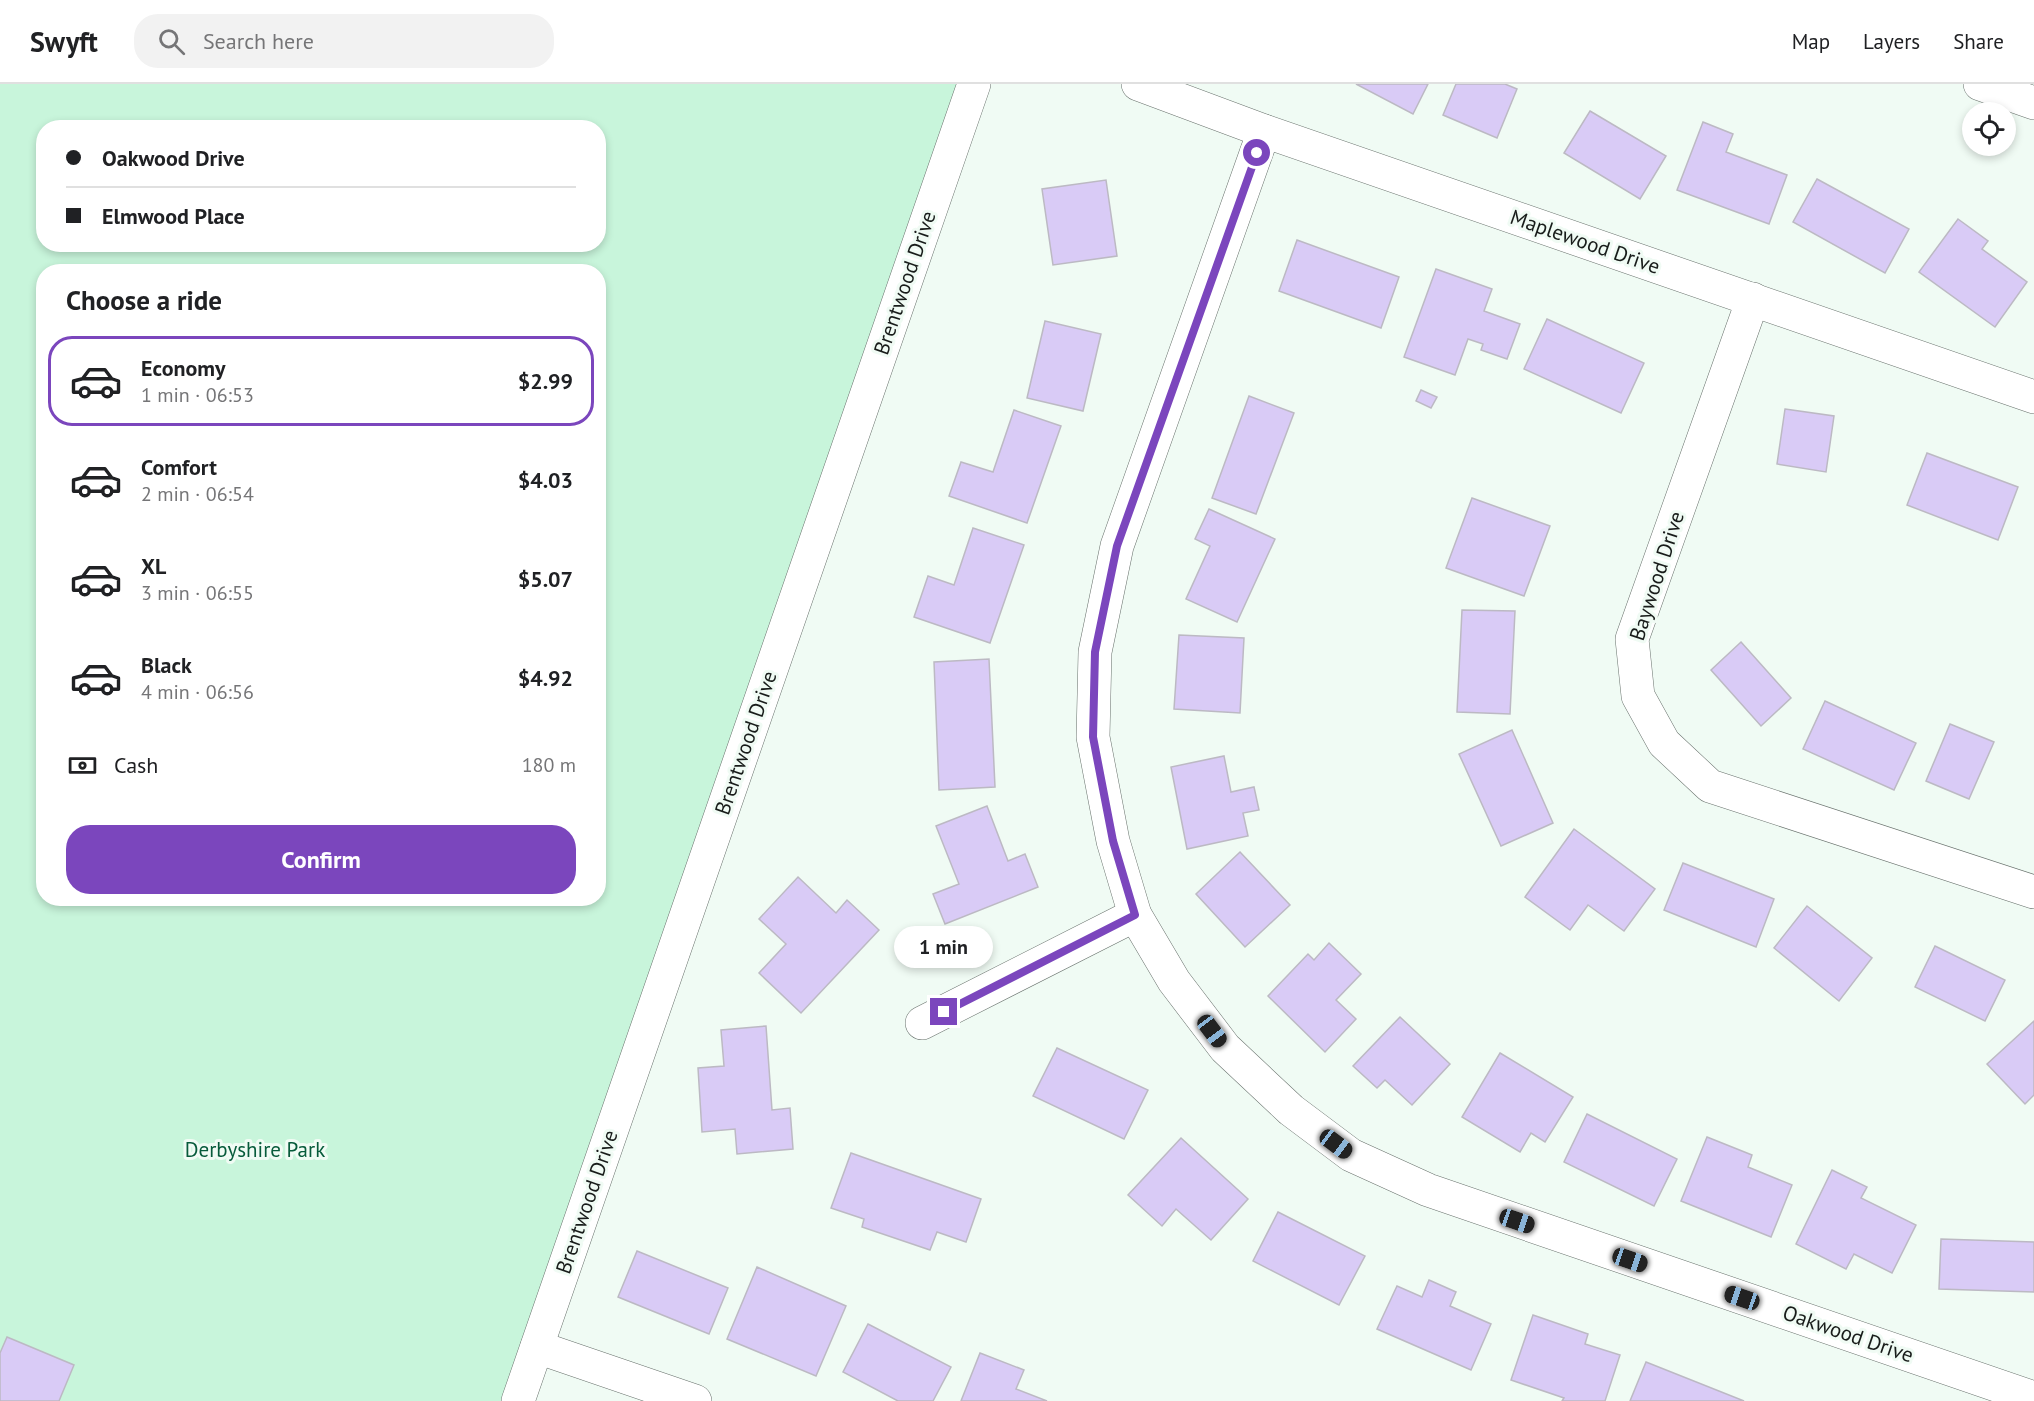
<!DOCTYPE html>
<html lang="en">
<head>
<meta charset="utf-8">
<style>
  body { margin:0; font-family:"PT Sans",sans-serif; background:#f2f2f2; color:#202124; height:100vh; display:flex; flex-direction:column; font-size:22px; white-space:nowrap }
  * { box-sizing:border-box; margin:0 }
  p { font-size:20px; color:#757577 }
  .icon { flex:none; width:33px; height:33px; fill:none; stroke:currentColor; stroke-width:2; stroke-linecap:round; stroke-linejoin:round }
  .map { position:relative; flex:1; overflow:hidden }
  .drawer { position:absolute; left:36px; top:180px; width:570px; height:642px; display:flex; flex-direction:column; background:#fff; border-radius:24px; box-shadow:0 3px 9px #0003 }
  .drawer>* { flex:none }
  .hud { position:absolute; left:36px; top:36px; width:570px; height:132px; border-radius:24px; box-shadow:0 3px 9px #0003; display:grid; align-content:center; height:132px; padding:0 30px; background:#fff }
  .tools { position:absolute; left:1962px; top:18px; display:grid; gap:12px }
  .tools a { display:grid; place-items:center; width:54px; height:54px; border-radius:50%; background:#fff; box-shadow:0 3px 9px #0003; font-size:30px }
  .end { position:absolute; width:27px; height:27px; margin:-14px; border:8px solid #7b46bd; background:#fff; box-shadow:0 0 0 3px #fff }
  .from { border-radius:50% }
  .bubble { position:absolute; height:42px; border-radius:21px; background:#fff; box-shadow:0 3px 9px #0003; font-size:20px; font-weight:600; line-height:42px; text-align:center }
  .car { position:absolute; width:18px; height:36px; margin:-18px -9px; border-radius:8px; box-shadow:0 0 4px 2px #0007; background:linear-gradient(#222 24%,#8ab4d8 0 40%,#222 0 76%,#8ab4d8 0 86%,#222 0) }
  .hud b { display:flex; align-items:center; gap:21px; height:57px; font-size:22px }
  .hud b+b { border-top:2px solid #e0e0e0 }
  .hud i { width:15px; height:15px; background:#202124 }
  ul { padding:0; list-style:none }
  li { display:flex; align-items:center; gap:18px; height:90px; margin:0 12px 9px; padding:0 18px; border:3px solid transparent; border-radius:24px }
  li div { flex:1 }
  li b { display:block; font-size:22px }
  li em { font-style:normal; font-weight:600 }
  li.current { border-color:#7b46bd }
  li>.icon { width:54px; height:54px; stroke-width:1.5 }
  h2 { padding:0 30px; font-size:27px; line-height:72px }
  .pay { display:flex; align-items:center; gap:15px; height:66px; padding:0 30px; font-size:22px }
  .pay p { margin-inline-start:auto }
  .button { display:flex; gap:12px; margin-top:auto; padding:12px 30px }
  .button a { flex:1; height:69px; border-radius:24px; background:#7b46bd; color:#fff; font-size:24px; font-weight:600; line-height:69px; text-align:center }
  header { display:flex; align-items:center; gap:36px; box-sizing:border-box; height:84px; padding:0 30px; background:#fff; border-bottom:2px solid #e0e0e0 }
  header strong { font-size:28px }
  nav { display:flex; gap:33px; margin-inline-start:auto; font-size:21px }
  .search { width:420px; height:54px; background:#f2f2f2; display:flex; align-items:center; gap:15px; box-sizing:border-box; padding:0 21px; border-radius:24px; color:#757577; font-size:22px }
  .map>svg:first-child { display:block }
  .green { fill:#c8f5db; fill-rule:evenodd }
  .building { fill:#d9cbf6; stroke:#bcb9c3; stroke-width:1.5 }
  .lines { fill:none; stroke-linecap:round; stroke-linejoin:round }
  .minor-casing { stroke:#69726d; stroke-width:34 }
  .tertiary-casing { stroke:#69726d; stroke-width:34 }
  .minor { stroke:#fff; stroke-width:33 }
  .tertiary { stroke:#fff; stroke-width:33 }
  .route { stroke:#7b46bd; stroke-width:8 }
  .labels { text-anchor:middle; stroke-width:6; stroke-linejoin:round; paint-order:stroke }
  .street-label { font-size:21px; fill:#181c1a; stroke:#f0fbf4 }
  .park-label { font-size:21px; fill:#075b3b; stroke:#f0fbf4 }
</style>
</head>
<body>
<header>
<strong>Swyft</strong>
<div class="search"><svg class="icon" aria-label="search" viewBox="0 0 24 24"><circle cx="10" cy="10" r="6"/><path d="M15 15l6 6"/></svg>Search here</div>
<nav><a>Map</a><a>Layers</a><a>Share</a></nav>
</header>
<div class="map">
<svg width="2034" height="1317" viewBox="0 0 2034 1317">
  <rect width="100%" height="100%" fill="#f0fbf4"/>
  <path class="green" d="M 0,0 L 974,0 L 518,1317 L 0,1317 ZM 44,44 L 598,44 L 598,160 L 44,160 ZM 44,188 L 598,188 L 598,814 L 44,814 Z"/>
  <g class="building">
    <path d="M 1356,0 L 1428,0 L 1413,30 Z"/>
    <path d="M 1456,0 L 1505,0 L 1517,5 L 1497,54 L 1443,31 Z"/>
    <path d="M 1590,27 L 1666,72 L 1640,115 L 1564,69 Z"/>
    <path d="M 1703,38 L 1733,50 L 1726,68 L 1787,91 L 1769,140 L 1677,106 Z"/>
    <path d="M 1817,95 L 1909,145 L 1885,189 L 1793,138 Z"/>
    <path d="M 1106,96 L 1117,172 L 1053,181 L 1042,105 Z"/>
    <path d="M 1958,135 L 1988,157 L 1982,165 L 2027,198 L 1995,243 L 1919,188 Z"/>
    <path d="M 1297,156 L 1399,193 L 1381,244 L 1279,207 Z"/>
    <path d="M 1436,185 L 1492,205 L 1484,227 L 1520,240 L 1507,275 L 1481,266 L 1483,260 L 1468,255 L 1455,291 L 1404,273 Z"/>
    <path d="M 1547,235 L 1644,279 L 1621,329 L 1524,285 Z"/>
    <path d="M 1045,237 L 1101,250 L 1083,327 L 1027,314 Z"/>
    <path d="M 1421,306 L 1437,313 L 1431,324 L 1416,317 Z"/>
    <path d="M 1249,312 L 1294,329 L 1256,430 L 1212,414 Z"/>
    <path d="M 1785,325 L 1834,332 L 1826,388 L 1777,380 Z"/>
    <path d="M 1014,326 L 1061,342 L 1027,439 L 949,412 L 961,378 L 993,388 Z"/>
    <path d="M 1927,369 L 2018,403 L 1998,456 L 1907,421 Z"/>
    <path d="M 1472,414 L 1550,442 L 1524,512 L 1446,484 Z"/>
    <path d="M 1209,425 L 1275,455 L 1237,538 L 1186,515 L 1210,462 L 1195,455 Z"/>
    <path d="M 973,444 L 1024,461 L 990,559 L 914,533 L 928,492 L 954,501 Z"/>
    <path d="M 1462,526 L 1515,527 L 1510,630 L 1457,628 Z"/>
    <path d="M 1179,551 L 1244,554 L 1240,629 L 1174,625 Z"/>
    <path d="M 1741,558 L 1791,614 L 1761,642 L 1711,586 Z"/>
    <path d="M 989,575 L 995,703 L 939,706 L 934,578 Z"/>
    <path d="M 1825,617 L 1916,659 L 1894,706 L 1803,665 Z"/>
    <path d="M 1950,640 L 1994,658 L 1969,715 L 1926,697 Z"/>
    <path d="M 1512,646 L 1553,739 L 1501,762 L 1459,670 Z"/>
    <path d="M 1224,672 L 1231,708 L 1254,703 L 1259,726 L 1243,729 L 1248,752 L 1187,765 L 1171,683 Z"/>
    <path d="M 987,722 L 1008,777 L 1025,770 L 1038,803 L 945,840 L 933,810 L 959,800 L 936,742 Z"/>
    <path d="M 1574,745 L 1655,805 L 1624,847 L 1588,821 L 1570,846 L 1525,813 Z"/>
    <path d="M 1240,768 L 1290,821 L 1245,863 L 1196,810 Z"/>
    <path d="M 1683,779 L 1774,815 L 1756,863 L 1664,826 Z"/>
    <path d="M 798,793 L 836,829 L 847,816 L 879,846 L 801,929 L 759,889 L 786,860 L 759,835 Z"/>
    <path d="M 327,814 L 343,814 L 340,821 Z"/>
    <path d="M 1807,822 L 1872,874 L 1839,917 L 1774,864 Z"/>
    <path d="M 1329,859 L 1361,890 L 1336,916 L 1356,935 L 1325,968 L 1268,912 L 1308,870 L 1314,876 Z"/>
    <path d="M 1935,862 L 2005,896 L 1985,937 L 1915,903 Z"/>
    <path d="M 1400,933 L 1450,980 L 1412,1021 L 1385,996 L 1377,1004 L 1353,982 Z"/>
    <path d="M 2034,937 L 2034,1011 L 2025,1020 L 1987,980 Z"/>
    <path d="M 766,942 L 772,1026 L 790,1024 L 793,1065 L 737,1070 L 735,1045 L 702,1048 L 698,984 L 724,982 L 721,946 Z"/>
    <path d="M 1057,964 L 1148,1006 L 1124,1055 L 1033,1012 Z"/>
    <path d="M 1500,969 L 1573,1013 L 1545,1058 L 1531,1049 L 1520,1068 L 1462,1033 Z"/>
    <path d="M 1587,1030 L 1677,1075 L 1654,1122 L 1564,1078 Z"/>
    <path d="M 1707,1053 L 1752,1071 L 1748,1083 L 1792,1101 L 1771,1153 L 1681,1117 Z"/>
    <path d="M 1181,1054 L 1248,1115 L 1211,1156 L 1176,1125 L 1162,1142 L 1128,1111 Z"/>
    <path d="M 851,1069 L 981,1115 L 966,1158 L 937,1148 L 930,1166 L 862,1143 L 864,1135 L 831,1124 Z"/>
    <path d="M 1832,1086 L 1867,1103 L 1861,1114 L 1916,1141 L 1892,1189 L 1854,1170 L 1846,1185 L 1796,1160 Z"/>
    <path d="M 1278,1128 L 1365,1172 L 1339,1221 L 1253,1177 Z"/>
    <path d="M 1941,1155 L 2034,1158 L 2034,1208 L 1939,1205 Z"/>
    <path d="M 637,1167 L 728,1204 L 709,1250 L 618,1213 Z"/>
    <path d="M 757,1183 L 846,1222 L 816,1292 L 727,1255 Z"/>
    <path d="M 1429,1196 L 1456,1208 L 1450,1222 L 1491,1240 L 1471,1286 L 1377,1245 L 1397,1202 L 1422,1213 Z"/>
    <path d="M 1533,1231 L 1588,1250 L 1585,1260 L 1620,1271 L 1605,1317 L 1562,1317 L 1564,1314 L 1511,1296 Z"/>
    <path d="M 868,1240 L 951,1283 L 933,1317 L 898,1317 L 843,1288 Z"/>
    <path d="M 7,1253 L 74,1281 L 59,1317 L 0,1317 L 0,1269 Z"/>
    <path d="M 980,1269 L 1024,1286 L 1016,1305 L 1047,1317 L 961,1317 Z"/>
    <path d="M 1646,1278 L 1744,1317 L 1630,1317 Z"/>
  </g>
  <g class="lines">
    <defs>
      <g id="minor">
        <path d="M 1138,0 L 1264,47 L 2034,313"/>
        <path d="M 1980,0 L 2034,19"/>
        <path d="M 1264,47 L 1117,462 L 1095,568 L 1093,653 L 1113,757 L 1135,831 L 1174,897 L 1225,964 L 1291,1026 L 1351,1071 L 1428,1106 L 2034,1314"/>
        <path d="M 1753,215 L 1632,555 L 1638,612 L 1664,659 L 1710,702 L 2034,808"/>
        <path d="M 922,939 L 1135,831"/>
        <path d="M 537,1263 L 695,1317"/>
      </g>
      <path id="tertiary" d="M 518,1317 L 974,0"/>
    </defs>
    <use href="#minor" class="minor-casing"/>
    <use href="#tertiary" class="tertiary-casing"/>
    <use href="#minor" class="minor"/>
    <use href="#tertiary" class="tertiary"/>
  </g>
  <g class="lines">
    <path class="route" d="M 944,928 L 1135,831 L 1113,757 L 1093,653 L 1095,568 L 1117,462 L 1257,69"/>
  </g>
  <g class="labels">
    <g class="street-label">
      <text transform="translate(1585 158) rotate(19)" y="7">Maplewood Drive</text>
      <text transform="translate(905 199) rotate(-71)" y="7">Brentwood Drive</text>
      <text transform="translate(1657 492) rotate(-72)" y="7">Baywood Drive</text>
      <text transform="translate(746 659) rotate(-71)" y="7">Brentwood Drive</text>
      <text transform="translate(587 1118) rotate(-71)" y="7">Brentwood Drive</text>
      <text transform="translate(1848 1250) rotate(19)" y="7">Oakwood Drive</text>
    </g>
    <g class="park-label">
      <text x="255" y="1073">Derbyshire Park</text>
    </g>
  </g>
</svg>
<div class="tools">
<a><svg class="icon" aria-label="locate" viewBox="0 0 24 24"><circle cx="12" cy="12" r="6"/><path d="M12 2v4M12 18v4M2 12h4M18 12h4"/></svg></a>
</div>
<i class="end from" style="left:1257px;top:69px"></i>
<i class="end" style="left:944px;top:928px"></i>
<div class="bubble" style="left:894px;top:842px;width:99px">1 min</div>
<i class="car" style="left:1212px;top:947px;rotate:143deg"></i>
<i class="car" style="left:1336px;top:1060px;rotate:127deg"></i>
<i class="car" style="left:1517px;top:1137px;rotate:109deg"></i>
<i class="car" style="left:1630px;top:1176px;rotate:109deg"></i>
<i class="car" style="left:1742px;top:1214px;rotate:289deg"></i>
<div class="hud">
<b><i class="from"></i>Oakwood Drive</b>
<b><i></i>Elmwood Place</b>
</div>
<section class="drawer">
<h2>Choose a ride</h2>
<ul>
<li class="current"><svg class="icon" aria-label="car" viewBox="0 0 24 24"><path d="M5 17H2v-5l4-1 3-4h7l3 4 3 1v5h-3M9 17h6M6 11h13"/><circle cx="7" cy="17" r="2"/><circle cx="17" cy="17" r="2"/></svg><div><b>Economy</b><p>1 min · 06:53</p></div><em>$2.99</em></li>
<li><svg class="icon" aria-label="car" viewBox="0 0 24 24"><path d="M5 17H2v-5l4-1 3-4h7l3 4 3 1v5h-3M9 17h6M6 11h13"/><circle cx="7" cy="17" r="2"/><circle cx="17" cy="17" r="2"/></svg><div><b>Comfort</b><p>2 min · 06:54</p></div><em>$4.03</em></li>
<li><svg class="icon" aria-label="car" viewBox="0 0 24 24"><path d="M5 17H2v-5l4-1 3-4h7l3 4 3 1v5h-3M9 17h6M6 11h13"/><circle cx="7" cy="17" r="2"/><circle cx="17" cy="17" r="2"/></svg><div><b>XL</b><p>3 min · 06:55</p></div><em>$5.07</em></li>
<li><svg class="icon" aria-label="car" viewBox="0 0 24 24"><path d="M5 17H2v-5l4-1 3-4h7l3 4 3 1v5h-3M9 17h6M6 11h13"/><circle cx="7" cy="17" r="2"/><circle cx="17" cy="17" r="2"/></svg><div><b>Black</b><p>4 min · 06:56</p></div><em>$4.92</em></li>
</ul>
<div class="pay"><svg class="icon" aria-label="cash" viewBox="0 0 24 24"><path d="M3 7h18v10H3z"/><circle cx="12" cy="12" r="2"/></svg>Cash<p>180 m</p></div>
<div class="button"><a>Confirm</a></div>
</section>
</div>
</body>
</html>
